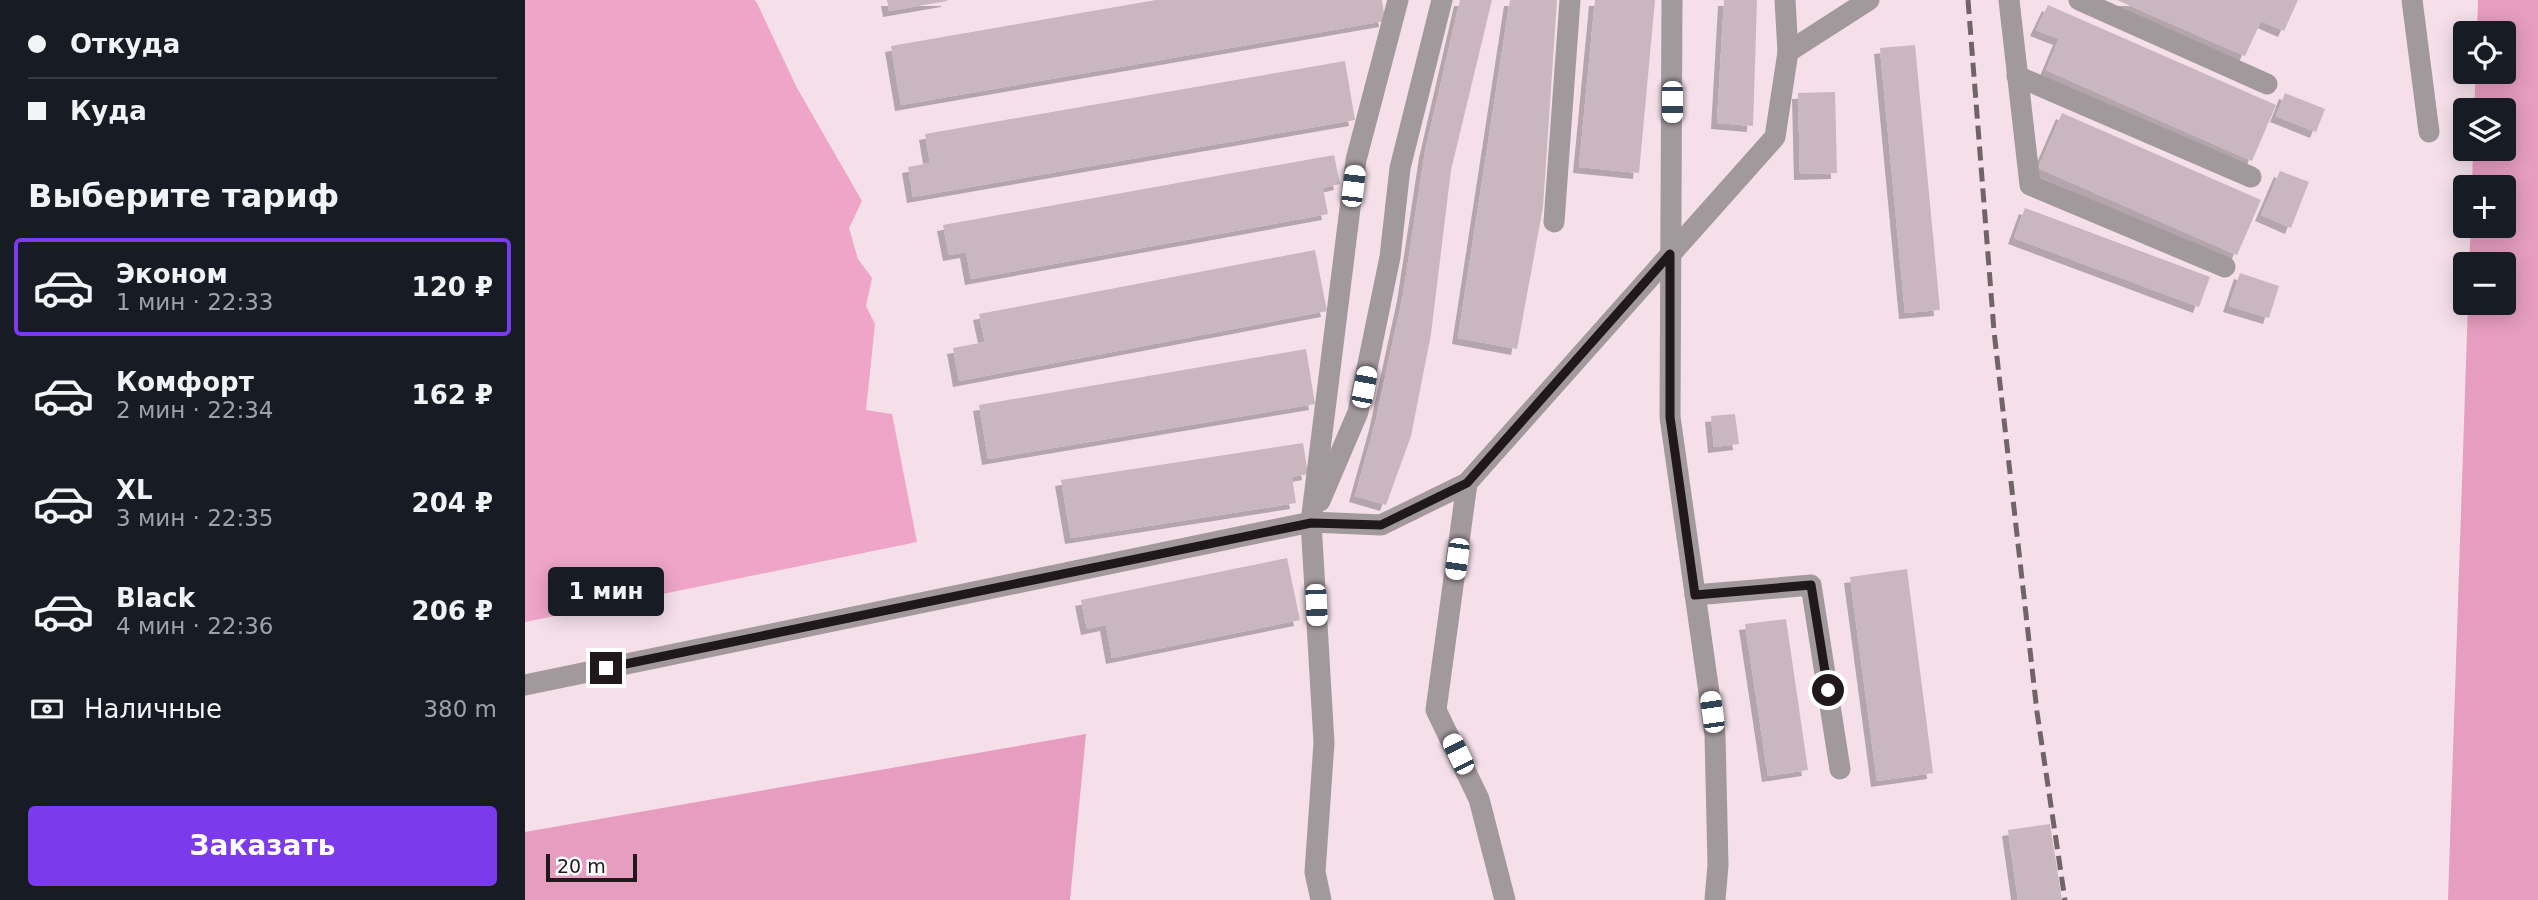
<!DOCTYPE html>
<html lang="ru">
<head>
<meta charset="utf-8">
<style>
  body { margin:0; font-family:"DejaVu Sans",sans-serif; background:#20242c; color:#f1f3f6; height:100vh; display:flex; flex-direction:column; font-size:26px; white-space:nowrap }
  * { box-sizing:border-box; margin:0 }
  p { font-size:23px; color:#9ea1a6 }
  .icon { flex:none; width:38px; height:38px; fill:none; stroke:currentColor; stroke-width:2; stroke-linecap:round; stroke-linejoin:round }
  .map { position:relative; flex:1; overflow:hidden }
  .details { display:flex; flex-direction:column; background:#171b24; width:525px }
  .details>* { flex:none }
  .banner { display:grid; align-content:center; height:154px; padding:0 28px; background:#171b24 }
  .fabs { position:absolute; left:1928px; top:21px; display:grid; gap:14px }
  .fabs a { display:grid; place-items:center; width:63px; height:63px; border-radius:7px; background:#171b24; box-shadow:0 4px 18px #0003; font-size:35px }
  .scale { position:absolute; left:21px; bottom:18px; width:91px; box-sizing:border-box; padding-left:7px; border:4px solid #20181b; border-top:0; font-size:19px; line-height:24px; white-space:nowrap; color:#20181b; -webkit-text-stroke:5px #fff; paint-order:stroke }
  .end { position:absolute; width:32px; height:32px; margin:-16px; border:9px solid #20181b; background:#fff; box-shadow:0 0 0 4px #fff }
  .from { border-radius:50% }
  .bubble { position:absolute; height:49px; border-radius:7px; background:#171b24; box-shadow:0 4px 18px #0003; font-size:23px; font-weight:600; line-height:49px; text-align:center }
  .car { position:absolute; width:21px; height:42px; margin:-21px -10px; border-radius:9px; box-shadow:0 0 5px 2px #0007; background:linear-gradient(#fff 24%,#345 0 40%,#fff 0 76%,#345 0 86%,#fff 0) }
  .banner b { display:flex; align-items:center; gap:24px; height:66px; font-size:26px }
  .banner b+b { border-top:2px solid #363941 }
  .banner i { width:18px; height:18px; background:#f1f3f6 }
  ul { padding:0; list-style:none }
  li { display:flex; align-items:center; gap:21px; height:98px; margin:0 14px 10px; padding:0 14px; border:4px solid transparent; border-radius:7px }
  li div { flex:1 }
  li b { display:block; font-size:26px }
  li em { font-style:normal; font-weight:600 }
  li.selected { border-color:#7c3aed }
  li>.icon { width:63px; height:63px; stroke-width:1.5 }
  h2 { padding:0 28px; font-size:32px; line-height:84px }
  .pay { display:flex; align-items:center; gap:18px; height:77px; padding:0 28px; font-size:26px }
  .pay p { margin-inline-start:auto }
  .primary-button { display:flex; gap:14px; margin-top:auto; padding:14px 28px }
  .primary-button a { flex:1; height:80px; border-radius:7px; background:#7c3aed; color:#fff; font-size:28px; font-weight:600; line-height:80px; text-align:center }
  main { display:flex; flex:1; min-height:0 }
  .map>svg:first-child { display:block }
  .forest { fill:#e69dbf }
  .water { fill:#efa5c7 }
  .building { fill:#c9b6be; filter:url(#shadow) }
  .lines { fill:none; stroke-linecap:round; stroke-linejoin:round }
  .minor { stroke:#a2999d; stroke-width:21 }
  .rail { stroke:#716469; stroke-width:5; stroke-dasharray:14 7; stroke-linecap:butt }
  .route { stroke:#20181b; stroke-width:9 }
</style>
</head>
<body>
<main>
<section class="details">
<div class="banner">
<b><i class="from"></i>Откуда</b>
<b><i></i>Куда</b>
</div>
<h2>Выберите тариф</h2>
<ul>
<li class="selected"><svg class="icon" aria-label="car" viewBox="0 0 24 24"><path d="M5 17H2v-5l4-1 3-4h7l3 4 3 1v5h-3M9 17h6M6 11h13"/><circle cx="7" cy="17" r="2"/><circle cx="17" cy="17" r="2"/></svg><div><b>Эконом</b><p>1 мин · 22:33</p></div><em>120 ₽</em></li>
<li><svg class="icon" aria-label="car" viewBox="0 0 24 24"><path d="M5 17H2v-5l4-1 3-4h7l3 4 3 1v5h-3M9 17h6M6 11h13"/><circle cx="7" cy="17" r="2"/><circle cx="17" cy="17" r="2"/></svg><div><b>Комфорт</b><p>2 мин · 22:34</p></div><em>162 ₽</em></li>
<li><svg class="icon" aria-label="car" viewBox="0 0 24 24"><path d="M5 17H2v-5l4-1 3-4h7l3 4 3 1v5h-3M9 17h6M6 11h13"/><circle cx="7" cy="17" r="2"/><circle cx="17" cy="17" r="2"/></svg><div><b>XL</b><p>3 мин · 22:35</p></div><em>204 ₽</em></li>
<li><svg class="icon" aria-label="car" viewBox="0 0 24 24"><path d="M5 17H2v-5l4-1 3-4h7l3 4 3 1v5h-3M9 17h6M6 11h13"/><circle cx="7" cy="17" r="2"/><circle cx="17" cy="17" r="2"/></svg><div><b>Black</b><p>4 мин · 22:36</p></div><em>206 ₽</em></li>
</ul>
<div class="pay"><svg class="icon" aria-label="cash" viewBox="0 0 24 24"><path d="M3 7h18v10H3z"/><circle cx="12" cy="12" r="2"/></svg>Наличные<p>380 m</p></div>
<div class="primary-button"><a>Заказать</a></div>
</section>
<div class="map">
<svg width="2013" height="900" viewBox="0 0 2013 900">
  <defs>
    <filter id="shadow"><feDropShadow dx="-6" dy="6" stdDeviation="0" flood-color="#0004"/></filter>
  </defs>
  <rect width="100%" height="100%" fill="#f5e0e9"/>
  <g class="forest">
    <path d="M 1953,0 L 2013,0 L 2013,900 L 1923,900 L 1943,303 L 1979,303 L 1979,264 L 1944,264 L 1946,226 L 1979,226 L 1979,187 L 1947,187 L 1948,149 L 1979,149 L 1979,110 L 1949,110 L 1951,72 L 1979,72 L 1979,33 L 1952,33 Z"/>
    <path d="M 561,734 L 545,900 L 0,900 L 0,832 Z"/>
  </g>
  <path class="water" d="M 0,0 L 229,0 L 232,3 L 272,88 L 337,201 L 324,228 L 333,259 L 347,278 L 341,306 L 350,324 L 341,410 L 367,414 L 392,542 L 0,622 Z"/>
  <g class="building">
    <path d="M 362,0 L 422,0 L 422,1 L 364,11 Z"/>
    <path d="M 631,0 L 857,0 L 860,21 L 376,105 L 366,46 Z"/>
    <path d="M 935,0 L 967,0 L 926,170 L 906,334 L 886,436 L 861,505 L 830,496 L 850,424 L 878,295 L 900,152 Z"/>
    <path d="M 985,0 L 1032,0 L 1018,207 L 992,349 L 933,338 Z"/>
    <path d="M 1070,0 L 1130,0 L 1114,173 L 1054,167 Z"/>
    <path d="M 1199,0 L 1232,0 L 1228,126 L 1192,123 Z"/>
    <path d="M 1592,0 L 1773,0 L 1759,31 L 1736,21 L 1720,56 Z"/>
    <path d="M 1523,5 L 1751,105 L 1727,161 L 1521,70 L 1534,39 L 1511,30 Z"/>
    <path d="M 1390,45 L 1415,310 L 1380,313 L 1355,48 Z"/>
    <path d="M 820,61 L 830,120 L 388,197 L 383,167 L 405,163 L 400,134 Z"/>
    <path d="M 1310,92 L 1312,173 L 1275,174 L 1273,93 Z"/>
    <path d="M 1760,93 L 1800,109 L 1791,132 L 1751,116 Z"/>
    <path d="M 1537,113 L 1736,200 L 1712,255 L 1513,168 Z"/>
    <path d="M 809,155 L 815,184 L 798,188 L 803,214 L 446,279 L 441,252 L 424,255 L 418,225 Z"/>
    <path d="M 1755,171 L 1784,182 L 1766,228 L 1736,215 Z"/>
    <path d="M 1500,208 L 1685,277 L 1674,307 L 1489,238 Z"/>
    <path d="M 790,250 L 802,311 L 434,381 L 428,348 L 460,342 L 454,314 Z"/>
    <path d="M 1715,273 L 1754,286 L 1744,318 L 1704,306 Z"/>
    <path d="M 781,349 L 790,404 L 463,459 L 454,405 Z"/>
    <path d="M 1210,414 L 1214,444 L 1189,447 L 1186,416 Z"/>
    <path d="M 778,443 L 783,474 L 767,477 L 771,503 L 546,538 L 536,480 Z"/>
    <path d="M 762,558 L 775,620 L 587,658 L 581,625 L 562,629 L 556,600 Z"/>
    <path d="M 1382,569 L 1408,773 L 1352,781 L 1325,577 Z"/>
    <path d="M 1261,619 L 1283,770 L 1243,776 L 1220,624 Z"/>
    <path d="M 1525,824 L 1537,900 L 1493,900 L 1483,830 Z"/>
  </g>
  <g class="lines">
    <g class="minor">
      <path d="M 1147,0 L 1145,417 L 1190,735 L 1193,865 L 1190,900"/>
      <path d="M 1260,0 L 1263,52"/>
      <path d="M 1484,0 L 1505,185 L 1700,267"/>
      <path d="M 1554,0 L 1742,84"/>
      <path d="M 1887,0 L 1904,132"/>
      <path d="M 1492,76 L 1726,177"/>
      <path d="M 1029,222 L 1045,0"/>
      <path d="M 942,483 L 911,710 L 954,799 L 980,900"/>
      <path d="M 795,501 L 833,412 L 865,257 L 875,168 L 917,0"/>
      <path d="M 1170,595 L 1286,585 L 1315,769"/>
      <path d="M 0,685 L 786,522 L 831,160 L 873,0"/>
      <path d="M 796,900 L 790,872 L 799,743 L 786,522 L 856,525 L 942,483 L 1250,137 L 1263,52 L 1344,0"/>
    </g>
    <path class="rail" d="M 1443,0 L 1469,331 L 1512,712 L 1540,900"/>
  </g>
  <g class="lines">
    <path class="route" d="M 81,668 L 786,523 L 856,525 L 942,483 L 1145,254 L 1145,417 L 1170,595 L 1286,585 L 1303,690"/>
  </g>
</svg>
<div class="fabs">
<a><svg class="icon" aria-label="locate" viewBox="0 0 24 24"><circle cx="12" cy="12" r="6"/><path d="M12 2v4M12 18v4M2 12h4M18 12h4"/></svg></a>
<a><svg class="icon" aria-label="layers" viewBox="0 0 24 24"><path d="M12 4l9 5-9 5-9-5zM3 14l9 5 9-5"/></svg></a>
<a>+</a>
<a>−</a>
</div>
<div class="scale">20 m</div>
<i class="end from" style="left:1303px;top:690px"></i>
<i class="end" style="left:81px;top:668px"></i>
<div class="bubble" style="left:23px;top:567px;width:116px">1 мин</div>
<i class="car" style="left:1147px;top:102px;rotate:180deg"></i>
<i class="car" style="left:828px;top:186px;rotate:7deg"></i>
<i class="car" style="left:839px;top:387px;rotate:11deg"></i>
<i class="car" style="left:932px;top:559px;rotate:188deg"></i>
<i class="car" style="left:791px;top:605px;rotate:177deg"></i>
<i class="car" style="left:1187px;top:712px;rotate:352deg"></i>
<i class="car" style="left:933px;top:754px;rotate:334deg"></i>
</div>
</main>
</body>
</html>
